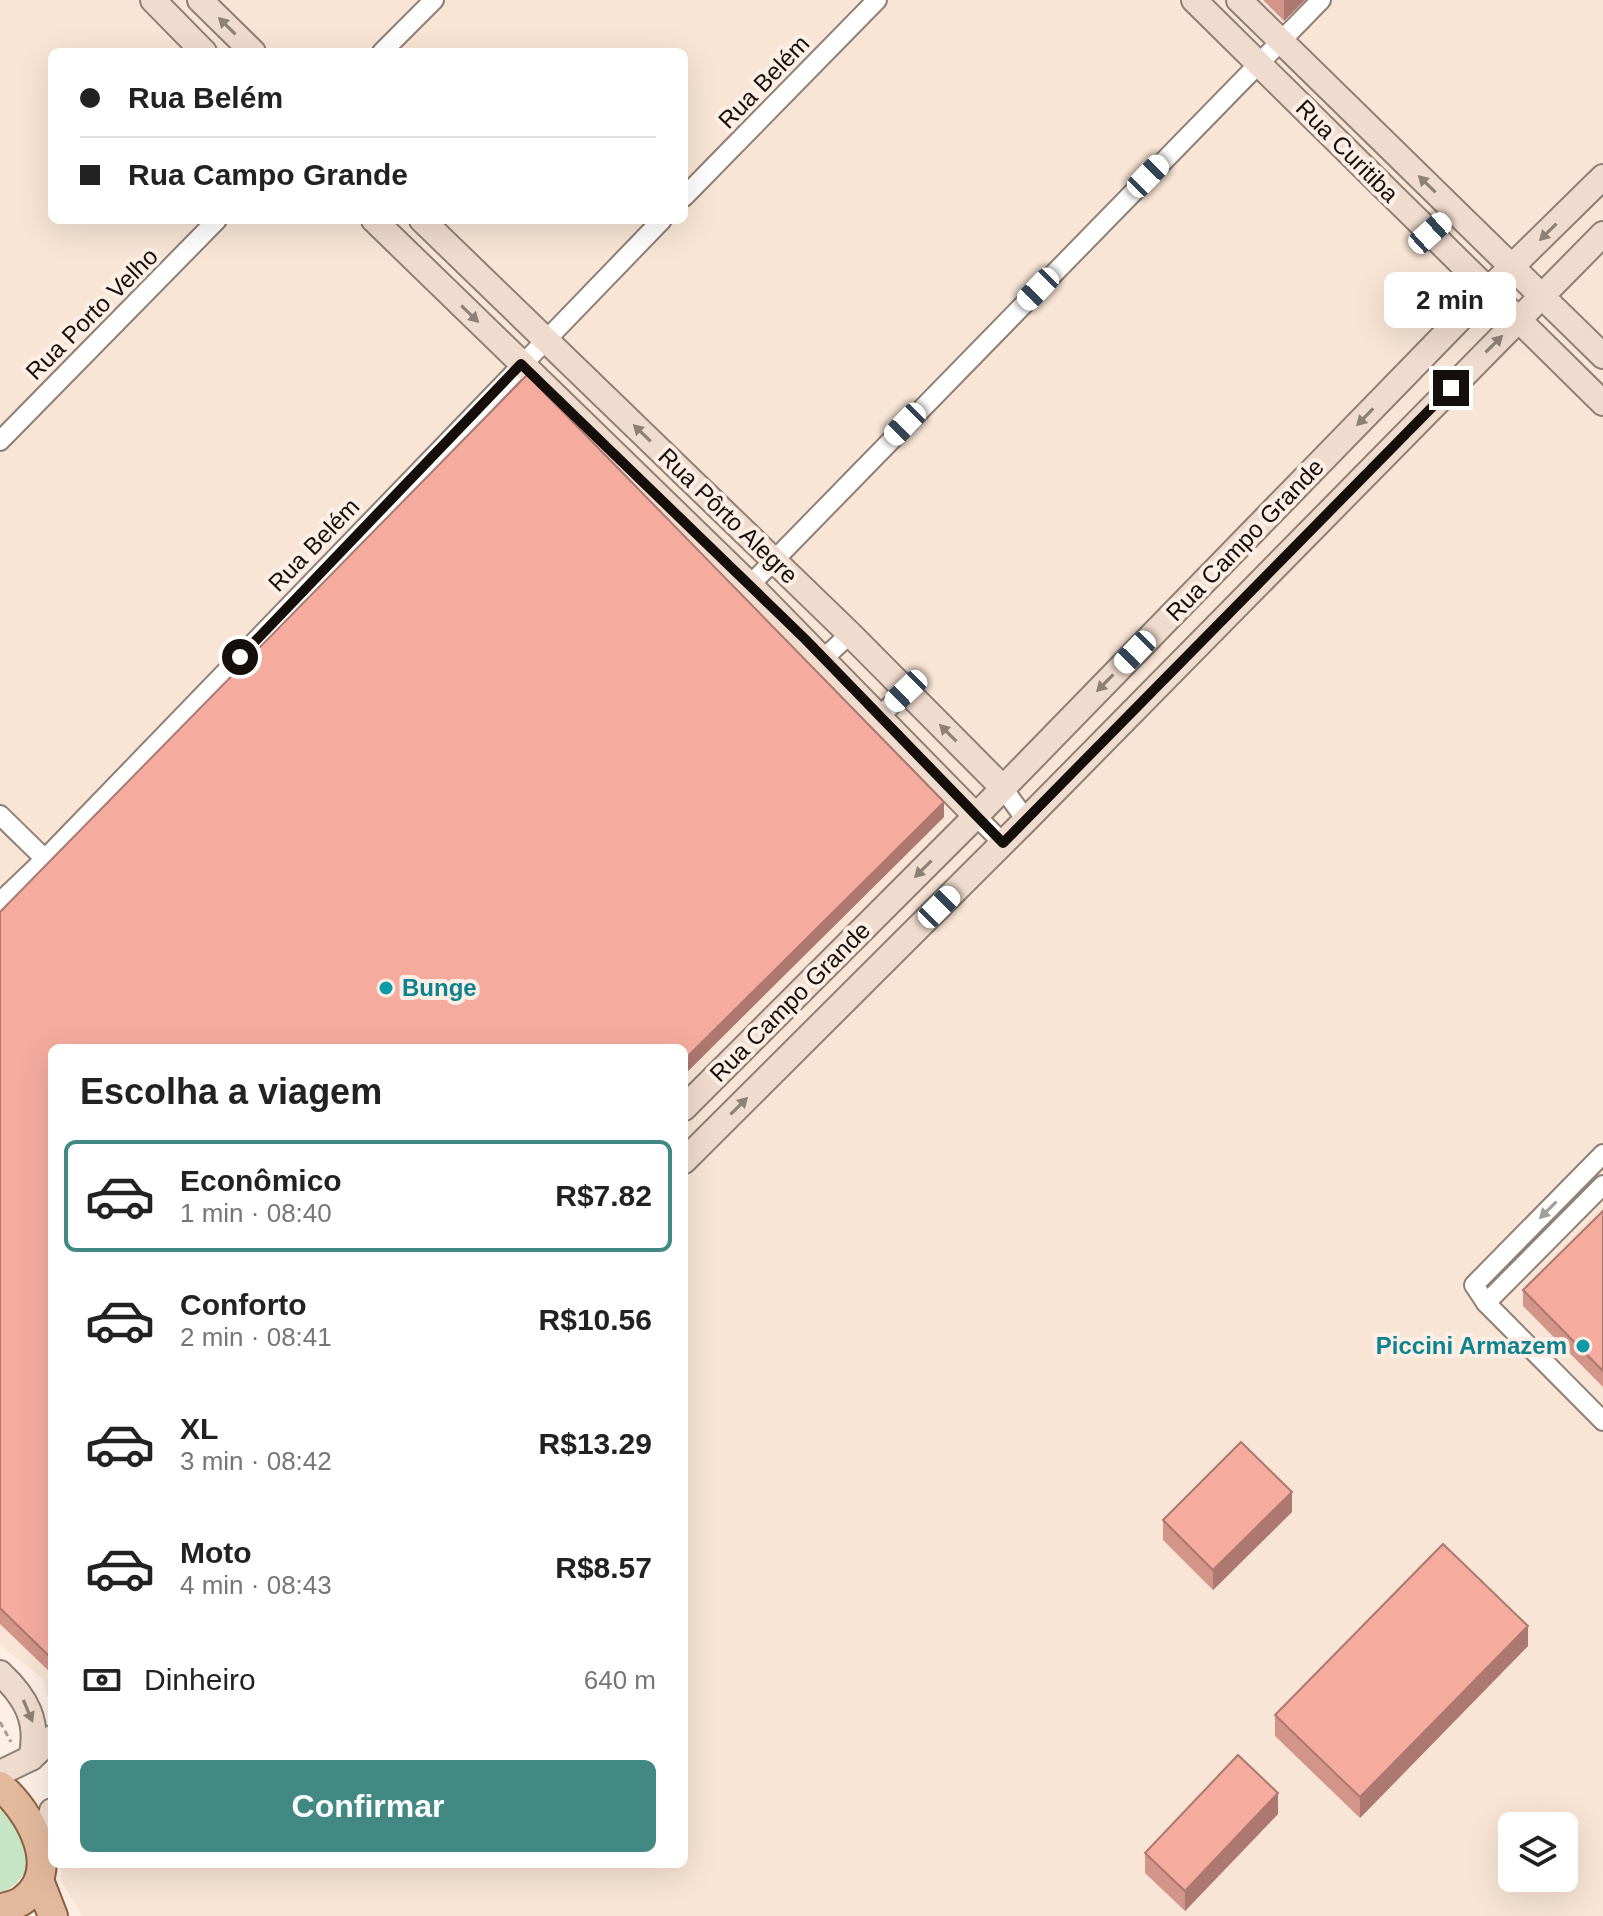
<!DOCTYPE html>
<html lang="pt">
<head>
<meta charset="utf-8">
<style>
  body { margin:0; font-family:Arial,sans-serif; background:#f6f6f6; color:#222; height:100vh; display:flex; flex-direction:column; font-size:30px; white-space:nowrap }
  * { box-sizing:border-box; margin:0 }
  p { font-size:26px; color:#767676 }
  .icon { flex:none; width:44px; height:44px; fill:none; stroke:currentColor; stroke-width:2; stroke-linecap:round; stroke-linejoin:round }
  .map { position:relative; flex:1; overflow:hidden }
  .side { position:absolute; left:48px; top:1044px; width:640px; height:824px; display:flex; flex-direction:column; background:#fff; border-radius:12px; box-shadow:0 8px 32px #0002 }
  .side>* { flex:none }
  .hud { position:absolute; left:48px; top:48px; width:640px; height:176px; border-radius:12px; box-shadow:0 8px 32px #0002; display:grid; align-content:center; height:176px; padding:0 32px; background:#fff }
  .controls { position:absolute; left:1498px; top:1812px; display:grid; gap:16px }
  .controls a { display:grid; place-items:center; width:80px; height:80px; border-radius:12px; background:#fff; box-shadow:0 8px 32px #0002; font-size:40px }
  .end { position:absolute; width:36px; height:36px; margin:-18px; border:10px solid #150f0c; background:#fff; box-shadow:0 0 0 4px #fff }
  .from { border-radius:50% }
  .bubble { position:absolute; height:56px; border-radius:12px; background:#fff; box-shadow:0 8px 32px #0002; font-size:26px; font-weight:700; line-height:56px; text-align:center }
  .car { position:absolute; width:24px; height:48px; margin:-24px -12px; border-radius:10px; box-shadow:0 0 6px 2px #0007; background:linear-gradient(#fff 24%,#345 0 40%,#fff 0 76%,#345 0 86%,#fff 0) }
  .hud b { display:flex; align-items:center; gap:28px; height:76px; font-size:30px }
  .hud b+b { border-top:2px solid #e0e0e0 }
  .hud i { width:20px; height:20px; background:#222 }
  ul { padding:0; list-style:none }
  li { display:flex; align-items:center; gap:24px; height:112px; margin:0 16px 12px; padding:0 16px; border:4px solid transparent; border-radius:12px }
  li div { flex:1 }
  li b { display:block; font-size:30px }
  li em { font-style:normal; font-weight:700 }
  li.on { border-color:#428983 }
  li>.icon { width:72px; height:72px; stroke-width:1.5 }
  h2 { padding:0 32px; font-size:36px; line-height:96px }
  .pay { display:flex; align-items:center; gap:20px; height:88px; padding:0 32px; font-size:30px }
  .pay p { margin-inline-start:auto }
  .button { display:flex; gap:16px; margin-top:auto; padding:16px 32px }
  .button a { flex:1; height:92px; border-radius:12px; background:#428983; color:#fff; font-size:32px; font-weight:700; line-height:92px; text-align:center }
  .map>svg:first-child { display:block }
  .industrial { fill:#f8e5d5; fill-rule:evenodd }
  .green { fill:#c5e5c5 }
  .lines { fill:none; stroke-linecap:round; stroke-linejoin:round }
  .street-casing { stroke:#8f7f75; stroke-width:22 }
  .secondary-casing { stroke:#8f7f75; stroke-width:28 }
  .primary-casing { stroke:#8d603f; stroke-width:32 }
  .path { stroke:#a89d96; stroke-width:3; stroke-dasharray:6 4; stroke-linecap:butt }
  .street { stroke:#fff; stroke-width:18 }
  .secondary { stroke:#f0dcce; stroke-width:24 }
  .primary { stroke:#e2b99d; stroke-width:28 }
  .wall { fill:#d39489 }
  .shaded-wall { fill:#ac786f }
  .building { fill:#f5ac9f; stroke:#ac786f; stroke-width:2 }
  .oneway { fill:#8d8077 }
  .oneway2 { fill:#a19f9e }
  .route { stroke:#150f0c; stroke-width:10 }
  .culture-dot { fill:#0f9aa8; stroke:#feefe6; stroke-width:3 }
  .labels { text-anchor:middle; stroke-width:8; stroke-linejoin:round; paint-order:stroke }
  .street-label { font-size:24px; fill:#150f0c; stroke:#feefe6 }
  .culture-label { font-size:24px; font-weight:bold; fill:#0d838f; stroke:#feefe6; text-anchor:start }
</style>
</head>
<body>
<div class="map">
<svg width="1603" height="1916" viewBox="0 0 1603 1916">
  <rect width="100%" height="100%" fill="#feefe6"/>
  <path class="industrial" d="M 0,0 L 1603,0 L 1603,1916 L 82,1916 L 61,1880 L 61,1864 L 684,1864 L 684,1048 L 52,1048 L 52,1713 L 43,1679 L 0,1645 ZM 52,52 L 684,52 L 684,220 L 52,220 ZM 1512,1826 L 1564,1826 L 1564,1878 L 1512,1878 Z"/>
  <path class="green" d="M 0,1801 C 22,1834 48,1870 0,1894 Z"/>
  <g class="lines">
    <defs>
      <g id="street">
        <path d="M 382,52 L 434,0"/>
        <path d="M 684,197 L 877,0"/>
        <path d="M 0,441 L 217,220"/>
        <path d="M 750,585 L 1321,0"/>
        <path d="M 824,658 L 850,634"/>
        <path d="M 880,716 L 906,691"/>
        <path d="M 1003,788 L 1026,820"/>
        <path d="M 0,815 L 45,859"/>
        <path d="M 976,816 L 1003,843"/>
        <path d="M 0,902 L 45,859 L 662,220"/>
        <path d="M 1603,1154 L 1474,1285 L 1486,1303 L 1603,1421"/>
        <path d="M 1486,1303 L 1603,1185"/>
      </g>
      <g id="secondary">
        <path d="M 153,0 L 204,52"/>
        <path d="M 200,0 L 253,52"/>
        <path d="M 1194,0 L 1603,403"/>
        <path d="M 1239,0 L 1603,356"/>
        <path d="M 374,220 L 750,585 L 976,816"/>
        <path d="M 422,220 L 850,634 L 1003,788"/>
        <path d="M 684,1108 L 976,816 L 1488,290 L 1603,177"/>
        <path d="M 684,1161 L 1026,820 L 1603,234"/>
        <path d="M 0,1673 C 26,1697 40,1722 31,1758"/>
        <path d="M 0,1773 L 31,1758 L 52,1738"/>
        <path d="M 40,1848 L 52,1811"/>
      </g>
      <g id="primary">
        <path d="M 0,1786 C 29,1810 64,1870 23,1900 C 17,1905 8,1906 0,1909 L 5,1916"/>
        <path d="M 39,1880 L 53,1916"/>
      </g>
    </defs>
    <use href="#street" class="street-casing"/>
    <use href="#secondary" class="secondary-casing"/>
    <use href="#primary" class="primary-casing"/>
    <path class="path" d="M 0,1722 L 11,1742"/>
    <use href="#street" class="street"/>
    <use href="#secondary" class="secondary"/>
    <use href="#primary" class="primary"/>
  </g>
  <g class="wall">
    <path d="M 1263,0 L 1305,0 L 1284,21 Z"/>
    <path d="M 944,817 L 684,1075 L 684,1048 L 52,1048 L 52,1674 L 0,1624 L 0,912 Z"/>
    <path d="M 1603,1211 L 1603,1387 L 1523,1306 L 1523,1290 Z"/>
    <path d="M 1292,1512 L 1213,1590 L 1163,1540 L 1163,1520 Z"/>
    <path d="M 1528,1646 L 1360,1818 L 1275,1736 L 1275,1715 Z"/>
    <path d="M 1278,1814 L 1185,1911 L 1145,1873 L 1145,1853 Z"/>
  </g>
  <g class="shaded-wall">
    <path d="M 1284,0 L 1305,0 L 1284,21 Z"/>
    <path d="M 944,802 L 944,817 L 684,1075 L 684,1060 Z"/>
    <path d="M 1292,1492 L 1292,1512 L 1213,1590 L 1213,1570 Z"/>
    <path d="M 1528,1626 L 1528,1646 L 1360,1818 L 1360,1797 Z"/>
    <path d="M 1278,1793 L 1278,1814 L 1185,1911 L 1185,1891 Z"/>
  </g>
  <g class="building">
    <path d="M 527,375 L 944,802 L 684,1060 L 684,1048 L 52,1048 L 52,1659 L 0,1608 L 0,912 Z"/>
    <path d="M 1603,1211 L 1603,1371 L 1523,1290 Z"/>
    <path d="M 1241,1442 L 1292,1492 L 1213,1570 L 1163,1520 Z"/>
    <path d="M 1443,1544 L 1528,1626 L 1360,1797 L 1275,1715 Z"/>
    <path d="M 1238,1755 L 1278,1793 L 1185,1891 L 1145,1853 Z"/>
  </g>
  <defs><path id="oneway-solid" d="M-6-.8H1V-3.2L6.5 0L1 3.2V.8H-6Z" transform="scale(2)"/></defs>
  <g class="oneway">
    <use href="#oneway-solid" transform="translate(227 26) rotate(-135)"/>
    <use href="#oneway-solid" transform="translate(1427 184) rotate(-136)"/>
    <use href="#oneway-solid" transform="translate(1548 232) rotate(135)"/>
    <use href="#oneway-solid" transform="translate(470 314) rotate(44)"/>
    <use href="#oneway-solid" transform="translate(1494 344) rotate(-45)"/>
    <use href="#oneway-solid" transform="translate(1365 417) rotate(134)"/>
    <use href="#oneway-solid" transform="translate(642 433) rotate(-136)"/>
    <use href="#oneway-solid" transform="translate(1105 683) rotate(134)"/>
    <use href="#oneway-solid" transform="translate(948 733) rotate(-135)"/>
    <use href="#oneway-solid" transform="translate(923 869) rotate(135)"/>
    <use href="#oneway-solid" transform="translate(739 1106) rotate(-45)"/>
    <use href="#oneway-solid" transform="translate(28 1711) rotate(67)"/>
  </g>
  <use class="oneway2" href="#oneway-solid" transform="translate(1548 1210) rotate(135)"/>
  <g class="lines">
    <path class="route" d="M 240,657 L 521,364 L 805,639 L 1003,843 L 1451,388"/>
  </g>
  <g class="culture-dot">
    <circle cx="386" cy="988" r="8"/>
    <circle cx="1583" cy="1346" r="8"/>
  </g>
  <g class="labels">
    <g class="street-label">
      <text transform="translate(764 82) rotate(-46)" y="8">Rua Belém</text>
      <text transform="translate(1347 151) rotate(45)" y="8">Rua Curitiba</text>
      <text transform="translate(92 314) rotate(-45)" y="8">Rua Porto Velho</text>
      <text transform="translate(728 516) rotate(44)" y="8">Rua Pôrto Alegre</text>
      <text transform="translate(1245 540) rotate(-46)" y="8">Rua Campo Grande</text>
      <text transform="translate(314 545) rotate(-46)" y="8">Rua Belém</text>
      <text transform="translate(790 1002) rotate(-45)" y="8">Rua Campo Grande</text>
    </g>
    <g class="culture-label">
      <text x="402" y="996">Bunge</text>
      <text x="1567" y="1354" text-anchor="end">Piccini Armazem</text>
    </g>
  </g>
</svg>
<div class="controls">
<a><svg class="icon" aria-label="layers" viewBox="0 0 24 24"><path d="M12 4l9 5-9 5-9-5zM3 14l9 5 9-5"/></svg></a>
</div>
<i class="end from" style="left:240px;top:657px"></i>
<i class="end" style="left:1451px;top:388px"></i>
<div class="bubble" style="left:1384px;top:272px;width:132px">2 min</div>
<i class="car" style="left:1148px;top:176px;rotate:44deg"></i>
<i class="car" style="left:1430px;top:233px;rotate:48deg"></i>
<i class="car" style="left:1038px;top:289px;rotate:224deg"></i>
<i class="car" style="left:905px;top:424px;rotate:224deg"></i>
<i class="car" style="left:1135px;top:652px;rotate:224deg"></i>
<i class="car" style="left:906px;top:691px;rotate:226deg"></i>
<i class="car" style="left:939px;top:907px;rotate:45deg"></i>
<div class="hud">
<b><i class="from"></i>Rua Belém</b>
<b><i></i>Rua Campo Grande</b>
</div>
<section class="side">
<h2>Escolha a viagem</h2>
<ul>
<li class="on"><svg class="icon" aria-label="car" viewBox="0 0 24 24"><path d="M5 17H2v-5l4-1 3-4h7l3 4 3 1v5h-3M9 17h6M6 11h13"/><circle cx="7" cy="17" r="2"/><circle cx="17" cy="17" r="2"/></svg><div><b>Econômico</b><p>1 min · 08:40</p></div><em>R$7.82</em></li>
<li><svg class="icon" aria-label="car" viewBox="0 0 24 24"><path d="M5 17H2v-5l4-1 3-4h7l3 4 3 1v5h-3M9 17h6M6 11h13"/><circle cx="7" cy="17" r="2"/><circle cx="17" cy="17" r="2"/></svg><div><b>Conforto</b><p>2 min · 08:41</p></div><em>R$10.56</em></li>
<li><svg class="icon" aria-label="car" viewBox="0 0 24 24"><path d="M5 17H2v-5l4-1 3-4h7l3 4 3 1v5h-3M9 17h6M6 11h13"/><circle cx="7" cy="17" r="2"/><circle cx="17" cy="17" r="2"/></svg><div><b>XL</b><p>3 min · 08:42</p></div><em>R$13.29</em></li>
<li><svg class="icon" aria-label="car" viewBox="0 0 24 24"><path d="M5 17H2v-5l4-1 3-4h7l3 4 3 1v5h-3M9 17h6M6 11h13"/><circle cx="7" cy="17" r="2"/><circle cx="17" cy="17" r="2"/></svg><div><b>Moto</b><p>4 min · 08:43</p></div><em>R$8.57</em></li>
</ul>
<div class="pay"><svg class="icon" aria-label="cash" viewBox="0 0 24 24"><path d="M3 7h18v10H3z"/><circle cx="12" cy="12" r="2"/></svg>Dinheiro<p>640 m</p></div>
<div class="button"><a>Confirmar</a></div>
</section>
</div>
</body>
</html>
